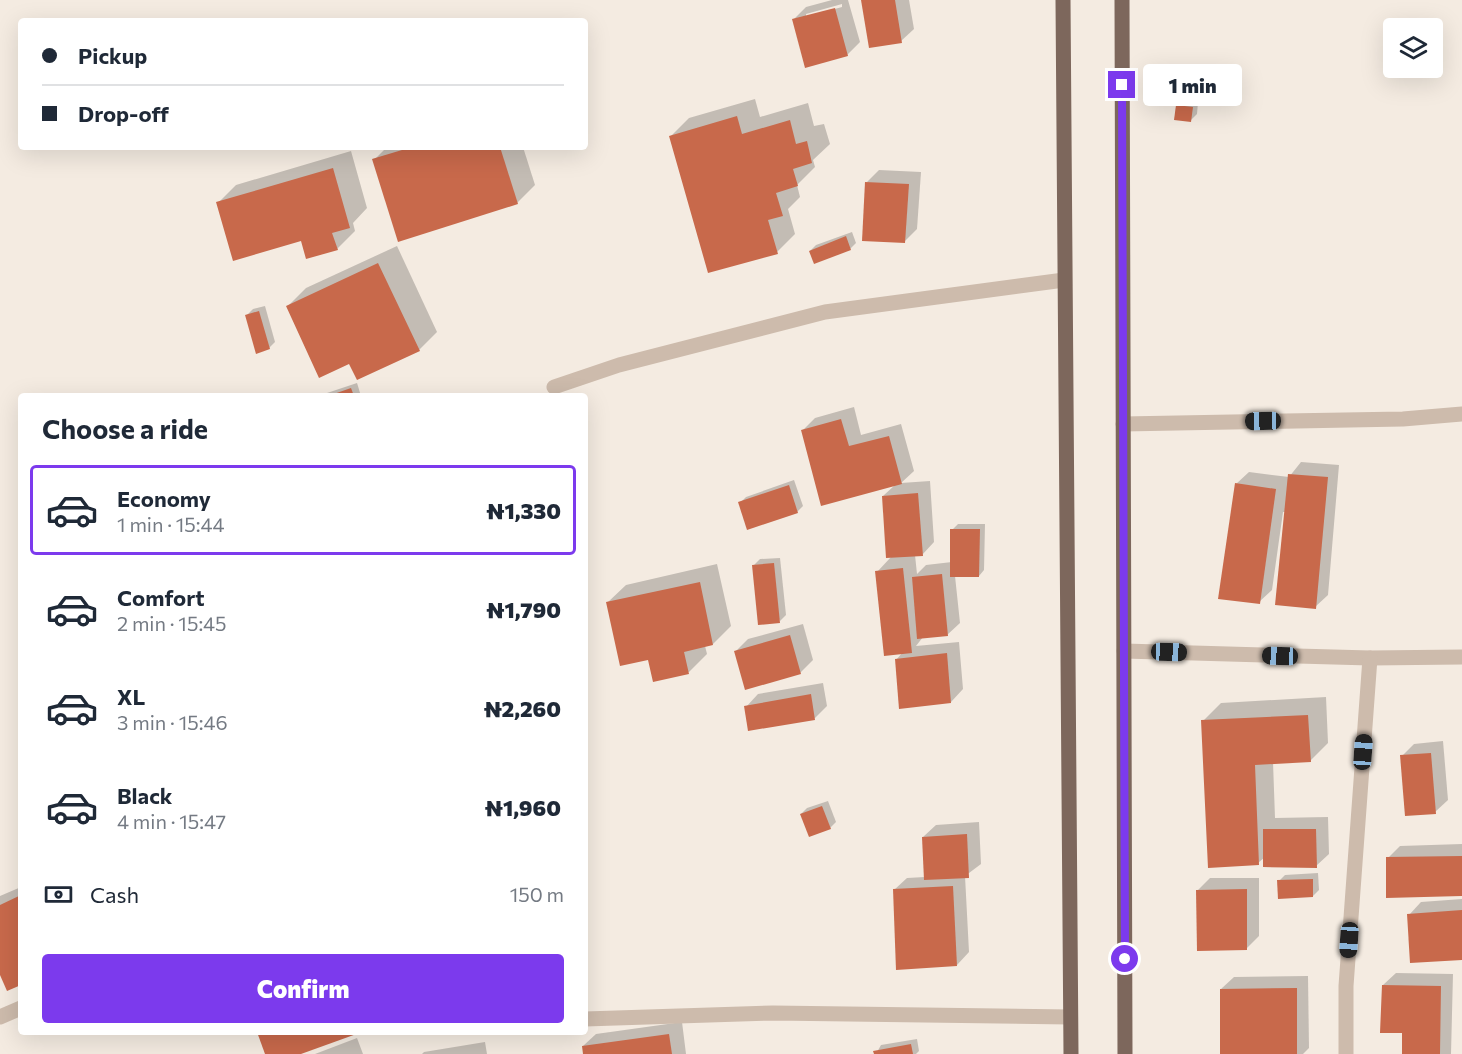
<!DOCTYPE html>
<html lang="en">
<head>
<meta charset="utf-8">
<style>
  body { margin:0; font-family:Commissioner,sans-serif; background:#f6f6f7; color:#1f2937; height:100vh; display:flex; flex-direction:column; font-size:22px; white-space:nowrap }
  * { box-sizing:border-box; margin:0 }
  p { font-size:20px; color:#747a83 }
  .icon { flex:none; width:33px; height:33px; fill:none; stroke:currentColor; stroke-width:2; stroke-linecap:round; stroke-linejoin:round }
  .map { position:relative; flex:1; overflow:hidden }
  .drawer { position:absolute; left:18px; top:393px; width:570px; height:642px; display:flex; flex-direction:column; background:#fff; border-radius:6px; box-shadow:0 6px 24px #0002 }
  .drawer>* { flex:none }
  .banner { position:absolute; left:18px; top:18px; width:570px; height:132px; border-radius:6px; box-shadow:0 6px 24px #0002; display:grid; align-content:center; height:132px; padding:0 24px; background:#fff }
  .tools { position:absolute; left:1383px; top:18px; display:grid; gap:12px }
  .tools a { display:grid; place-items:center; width:60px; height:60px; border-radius:6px; background:#fff; box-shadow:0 6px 24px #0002; font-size:30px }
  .end { position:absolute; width:27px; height:27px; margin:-14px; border:8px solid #7c3aed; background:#fff; box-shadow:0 0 0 3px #fff }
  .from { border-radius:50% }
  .bubble { position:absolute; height:42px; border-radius:6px; background:#fff; box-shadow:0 6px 24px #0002; font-size:20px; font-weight:800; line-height:42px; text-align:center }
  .car { position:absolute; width:18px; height:36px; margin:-18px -9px; border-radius:8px; box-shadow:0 0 4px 2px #0007; background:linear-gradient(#222 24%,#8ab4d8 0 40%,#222 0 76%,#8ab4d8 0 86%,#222 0) }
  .banner b { display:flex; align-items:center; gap:21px; height:57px; font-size:22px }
  .banner b+b { border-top:2px solid #e0e1e3 }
  .banner i { width:15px; height:15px; background:#1f2937 }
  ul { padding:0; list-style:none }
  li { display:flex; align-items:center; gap:18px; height:90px; margin:0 12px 9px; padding:0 12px; border:3px solid transparent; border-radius:6px }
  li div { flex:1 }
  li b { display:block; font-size:22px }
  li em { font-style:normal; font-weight:800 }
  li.active { border-color:#7c3aed }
  li>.icon { width:54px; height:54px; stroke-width:1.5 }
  h2 { padding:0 24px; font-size:27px; line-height:72px }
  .pay { display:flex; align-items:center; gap:15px; height:66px; padding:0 24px; font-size:22px }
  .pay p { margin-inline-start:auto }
  .primary-button { display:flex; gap:12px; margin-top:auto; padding:12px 24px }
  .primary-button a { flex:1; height:69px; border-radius:6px; background:#7c3aed; color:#fff; font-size:24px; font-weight:800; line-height:69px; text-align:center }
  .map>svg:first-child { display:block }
  .shadow { fill:#0003; fill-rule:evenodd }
  .building { fill:#c8694b }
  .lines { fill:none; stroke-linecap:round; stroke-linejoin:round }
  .minor { stroke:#cdbbac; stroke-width:15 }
  .primary { stroke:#7d675c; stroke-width:15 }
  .route { stroke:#7c3aed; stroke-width:8 }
</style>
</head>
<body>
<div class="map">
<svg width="1462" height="1054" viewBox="0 0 1462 1054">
  <rect width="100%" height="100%" fill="#f4ebe1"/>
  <g class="shadow">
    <path d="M 832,0 L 848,0 L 860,42 L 847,55 L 793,20 L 806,7 ZM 842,4 L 842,7 L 806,17 L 806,14 Z"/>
    <path d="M 862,0 L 909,0 L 914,29 L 901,41 Z"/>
    <path d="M 755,99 L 760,117 L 808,103 L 814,126 L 824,124 L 830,144 L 813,160 L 815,167 L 797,185 L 800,197 L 788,209 L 795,234 L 777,252 L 671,136 L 689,118 Z"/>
    <path d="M 1184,100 L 1198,102 L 1197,114 L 1191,120 L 1178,105 Z"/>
    <path d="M 387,147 L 523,147 L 535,185 L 517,203 L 374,160 Z"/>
    <path d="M 351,151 L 367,208 L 353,223 L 355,231 L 337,249 L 302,240 L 218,203 L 236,185 Z"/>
    <path d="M 879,170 L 921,172 L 917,229 L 905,241 L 867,182 Z"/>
    <path d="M 852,232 L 856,243 L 850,249 L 810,251 L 816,245 Z"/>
    <path d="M 397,246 L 437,332 L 419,350 L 350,362 L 288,306 L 306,288 Z"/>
    <path d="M 265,306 L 275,342 L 269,348 L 247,315 L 253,309 Z"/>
    <path d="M 357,383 L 361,396 L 324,396 L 327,393 Z"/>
    <path d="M 854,407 L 861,435 L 901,424 L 914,471 L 901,483 L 930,481 L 934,542 L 922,555 L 915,555 L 917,574 L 926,565 L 952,562 L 952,530 L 958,524 L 985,524 L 984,570 L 979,576 L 955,576 L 960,623 L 947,635 L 923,637 L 916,646 L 959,642 L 963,689 L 951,702 L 896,660 L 903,652 L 877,572 L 892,556 L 883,496 L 895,485 L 803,430 L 815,418 Z"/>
    <path d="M 1301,462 L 1339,465 L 1328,595 L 1315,607 L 1285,512 L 1283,512 L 1272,590 L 1259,602 L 1236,484 L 1249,472 L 1289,477 Z"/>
    <path d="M 794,480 L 803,506 L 797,512 L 740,503 L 746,497 Z"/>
    <path d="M 780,558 L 786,615 L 780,621 L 754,565 L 760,559 Z"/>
    <path d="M 717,564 L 731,626 L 713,644 L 705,646 L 707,654 L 689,672 L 654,680 L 649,658 L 607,603 L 626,585 Z"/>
    <path d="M 803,624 L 813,660 L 800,673 L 736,651 L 748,639 Z"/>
    <path d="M 823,683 L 827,706 L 815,718 L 746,707 L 758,694 Z"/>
    <path d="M 1326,697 L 1328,743 L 1310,761 L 1273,762 L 1275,818 L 1328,817 L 1329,854 L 1316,866 L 1265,857 L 1258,863 L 1203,721 L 1221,703 Z"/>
    <path d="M 1443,741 L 1448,800 L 1435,812 L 1402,756 L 1414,744 Z"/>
    <path d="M 828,801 L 836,822 L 830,828 L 801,814 L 807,808 Z"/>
    <path d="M 979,822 L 981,864 L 965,876 L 969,952 L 957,965 L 894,890 L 907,878 L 925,877 L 923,837 L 936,825 Z"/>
    <path d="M 1462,844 L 1462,894 L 1388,858 L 1400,846 Z"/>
    <path d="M 1318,873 L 1319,890 L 1313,896 L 1279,881 L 1285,875 Z"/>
    <path d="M 1210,878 L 1259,878 L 1259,936 L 1246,949 L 1198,890 Z"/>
    <path d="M 21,887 L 21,983 L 0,971 L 0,896 Z"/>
    <path d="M 1462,899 L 1462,958 L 1409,915 L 1421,902 Z"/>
    <path d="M 1396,973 L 1453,974 L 1451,1054 L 1403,1054 L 1404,1032 L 1383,985 Z"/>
    <path d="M 1308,976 L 1309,1048 L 1303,1054 L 1222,1054 L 1221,989 L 1234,977 Z"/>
    <path d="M 682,1022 L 686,1054 L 584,1054 L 583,1046 L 596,1034 Z"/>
    <path d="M 357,1038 L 363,1054 L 315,1054 Z"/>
    <path d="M 917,1039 L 919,1051 L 916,1054 L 876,1054 L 881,1045 Z"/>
    <path d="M 485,1042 L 487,1054 L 422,1054 L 424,1052 Z"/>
  </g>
  <g class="building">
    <path d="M 861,0 L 895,0 L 902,43 L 869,48 Z"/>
    <path d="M 835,8 L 848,56 L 805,68 L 792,19 Z"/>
    <path d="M 1176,105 L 1193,107 L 1191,122 L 1174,120 Z"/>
    <path d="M 737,116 L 742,134 L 790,120 L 796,144 L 807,141 L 812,163 L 793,169 L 798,186 L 776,193 L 783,216 L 768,220 L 778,254 L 708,273 L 669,136 Z"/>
    <path d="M 412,147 L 500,147 L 518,204 L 398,242 L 372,159 Z"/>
    <path d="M 333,168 L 350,228 L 332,233 L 338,250 L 306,259 L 301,241 L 233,261 L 216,202 Z"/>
    <path d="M 865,182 L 909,184 L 905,243 L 862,241 Z"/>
    <path d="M 846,236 L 851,250 L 814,264 L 809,251 Z"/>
    <path d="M 378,263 L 420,351 L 357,380 L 349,364 L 319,378 L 286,306 Z"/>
    <path d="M 259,311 L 270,349 L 256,354 L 245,315 Z"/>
    <path d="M 351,388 L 354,396 L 328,396 Z"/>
    <path d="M 841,419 L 849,446 L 889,436 L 902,484 L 821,506 L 801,430 Z"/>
    <path d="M 1288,474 L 1328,477 L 1316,609 L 1275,605 Z"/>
    <path d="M 1235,483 L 1276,489 L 1260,604 L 1218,599 Z"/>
    <path d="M 789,485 L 798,513 L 747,530 L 738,502 Z"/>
    <path d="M 918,493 L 923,556 L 886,558 L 882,496 Z"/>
    <path d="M 950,529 L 980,529 L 979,577 L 950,577 Z"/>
    <path d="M 774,563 L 780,623 L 758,625 L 752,565 Z"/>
    <path d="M 903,568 L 912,653 L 884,656 L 875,571 Z"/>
    <path d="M 942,574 L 948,636 L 917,639 L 912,577 Z"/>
    <path d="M 700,582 L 713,645 L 684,652 L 689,674 L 653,682 L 648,660 L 620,666 L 606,602 Z"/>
    <path d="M 790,635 L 801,674 L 745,690 L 734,651 Z"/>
    <path d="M 947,653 L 951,703 L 899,709 L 895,659 Z"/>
    <path d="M 811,694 L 815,720 L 748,731 L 744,706 Z"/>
    <path d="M 1308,715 L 1311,762 L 1255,765 L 1259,865 L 1208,868 L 1201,720 Z"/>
    <path d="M 1431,753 L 1436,814 L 1405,816 L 1400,755 Z"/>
    <path d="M 822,806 L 831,829 L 809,837 L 800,814 Z"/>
    <path d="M 1263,829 L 1316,829 L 1317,868 L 1263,867 Z"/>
    <path d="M 967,834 L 969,878 L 924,880 L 922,837 Z"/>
    <path d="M 1462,856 L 1462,896 L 1386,898 L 1386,857 Z"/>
    <path d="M 1313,879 L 1313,897 L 1278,899 L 1277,880 Z"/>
    <path d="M 953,886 L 957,966 L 896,970 L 893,889 Z"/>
    <path d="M 1247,889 L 1247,950 L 1197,951 L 1196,890 Z"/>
    <path d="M 21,895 L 21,985 L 7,991 L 0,975 L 0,905 Z"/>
    <path d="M 1462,910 L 1462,960 L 1410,963 L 1407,914 Z"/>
    <path d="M 1382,985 L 1441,986 L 1440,1054 L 1402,1054 L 1402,1033 L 1380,1033 Z"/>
    <path d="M 1297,988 L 1297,1054 L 1220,1054 L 1220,989 Z"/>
    <path d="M 257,1032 L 362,1032 L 301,1054 L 265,1054 Z"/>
    <path d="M 669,1034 L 672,1054 L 583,1054 L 582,1046 Z"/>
    <path d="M 911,1044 L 913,1054 L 874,1054 L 873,1051 Z"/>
  </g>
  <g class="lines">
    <g class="minor">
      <path d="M 554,387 L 619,365 L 825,312 L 1064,280"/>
      <path d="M 1123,424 L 1403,419 L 1462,414"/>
      <path d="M 1124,651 L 1370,658 L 1462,657"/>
      <path d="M 0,1017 L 21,1008"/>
      <path d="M 585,1019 L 773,1013 L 1070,1017"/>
      <path d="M 1346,1054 L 1346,986 L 1370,658"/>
    </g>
    <g class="primary">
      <path d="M 1063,0 L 1071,1054"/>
      <path d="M 1122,0 L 1125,1054"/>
    </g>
  </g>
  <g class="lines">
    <path class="route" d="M 1122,85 L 1125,959"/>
  </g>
</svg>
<div class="tools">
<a><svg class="icon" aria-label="layers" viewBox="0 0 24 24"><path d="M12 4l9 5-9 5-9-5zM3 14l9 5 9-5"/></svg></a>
</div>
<i class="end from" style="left:1125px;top:959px"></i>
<i class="end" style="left:1122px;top:85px"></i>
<div class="bubble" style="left:1143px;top:64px;width:99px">1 min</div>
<i class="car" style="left:1263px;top:421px;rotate:269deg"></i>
<i class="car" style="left:1169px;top:652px;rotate:92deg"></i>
<i class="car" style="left:1280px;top:656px;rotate:272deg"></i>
<i class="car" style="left:1363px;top:752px;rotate:4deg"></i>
<i class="car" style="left:1349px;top:940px;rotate:184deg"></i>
<div class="banner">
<b><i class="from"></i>Pickup</b>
<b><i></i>Drop-off</b>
</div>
<section class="drawer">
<h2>Choose a ride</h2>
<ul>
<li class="active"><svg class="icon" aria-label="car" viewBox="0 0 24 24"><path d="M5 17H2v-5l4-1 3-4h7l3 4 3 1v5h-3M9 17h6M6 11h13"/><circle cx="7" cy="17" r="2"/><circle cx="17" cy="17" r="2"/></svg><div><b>Economy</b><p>1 min · 15:44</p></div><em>₦1,330</em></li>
<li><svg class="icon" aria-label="car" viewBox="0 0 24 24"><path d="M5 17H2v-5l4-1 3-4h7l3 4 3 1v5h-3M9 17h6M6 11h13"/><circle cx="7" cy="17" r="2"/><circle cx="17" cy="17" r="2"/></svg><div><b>Comfort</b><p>2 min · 15:45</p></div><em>₦1,790</em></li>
<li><svg class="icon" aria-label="car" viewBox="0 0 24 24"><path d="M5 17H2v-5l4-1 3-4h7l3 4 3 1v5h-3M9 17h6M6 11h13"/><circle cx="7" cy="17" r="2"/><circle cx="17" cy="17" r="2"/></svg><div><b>XL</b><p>3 min · 15:46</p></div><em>₦2,260</em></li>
<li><svg class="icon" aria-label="car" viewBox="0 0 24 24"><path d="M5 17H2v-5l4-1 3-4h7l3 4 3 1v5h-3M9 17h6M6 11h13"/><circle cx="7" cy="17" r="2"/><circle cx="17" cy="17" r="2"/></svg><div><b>Black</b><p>4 min · 15:47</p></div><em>₦1,960</em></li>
</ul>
<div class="pay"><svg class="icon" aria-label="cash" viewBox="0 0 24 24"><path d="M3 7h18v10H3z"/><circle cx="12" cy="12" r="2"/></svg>Cash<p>150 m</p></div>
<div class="primary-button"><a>Confirm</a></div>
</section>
</div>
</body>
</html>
